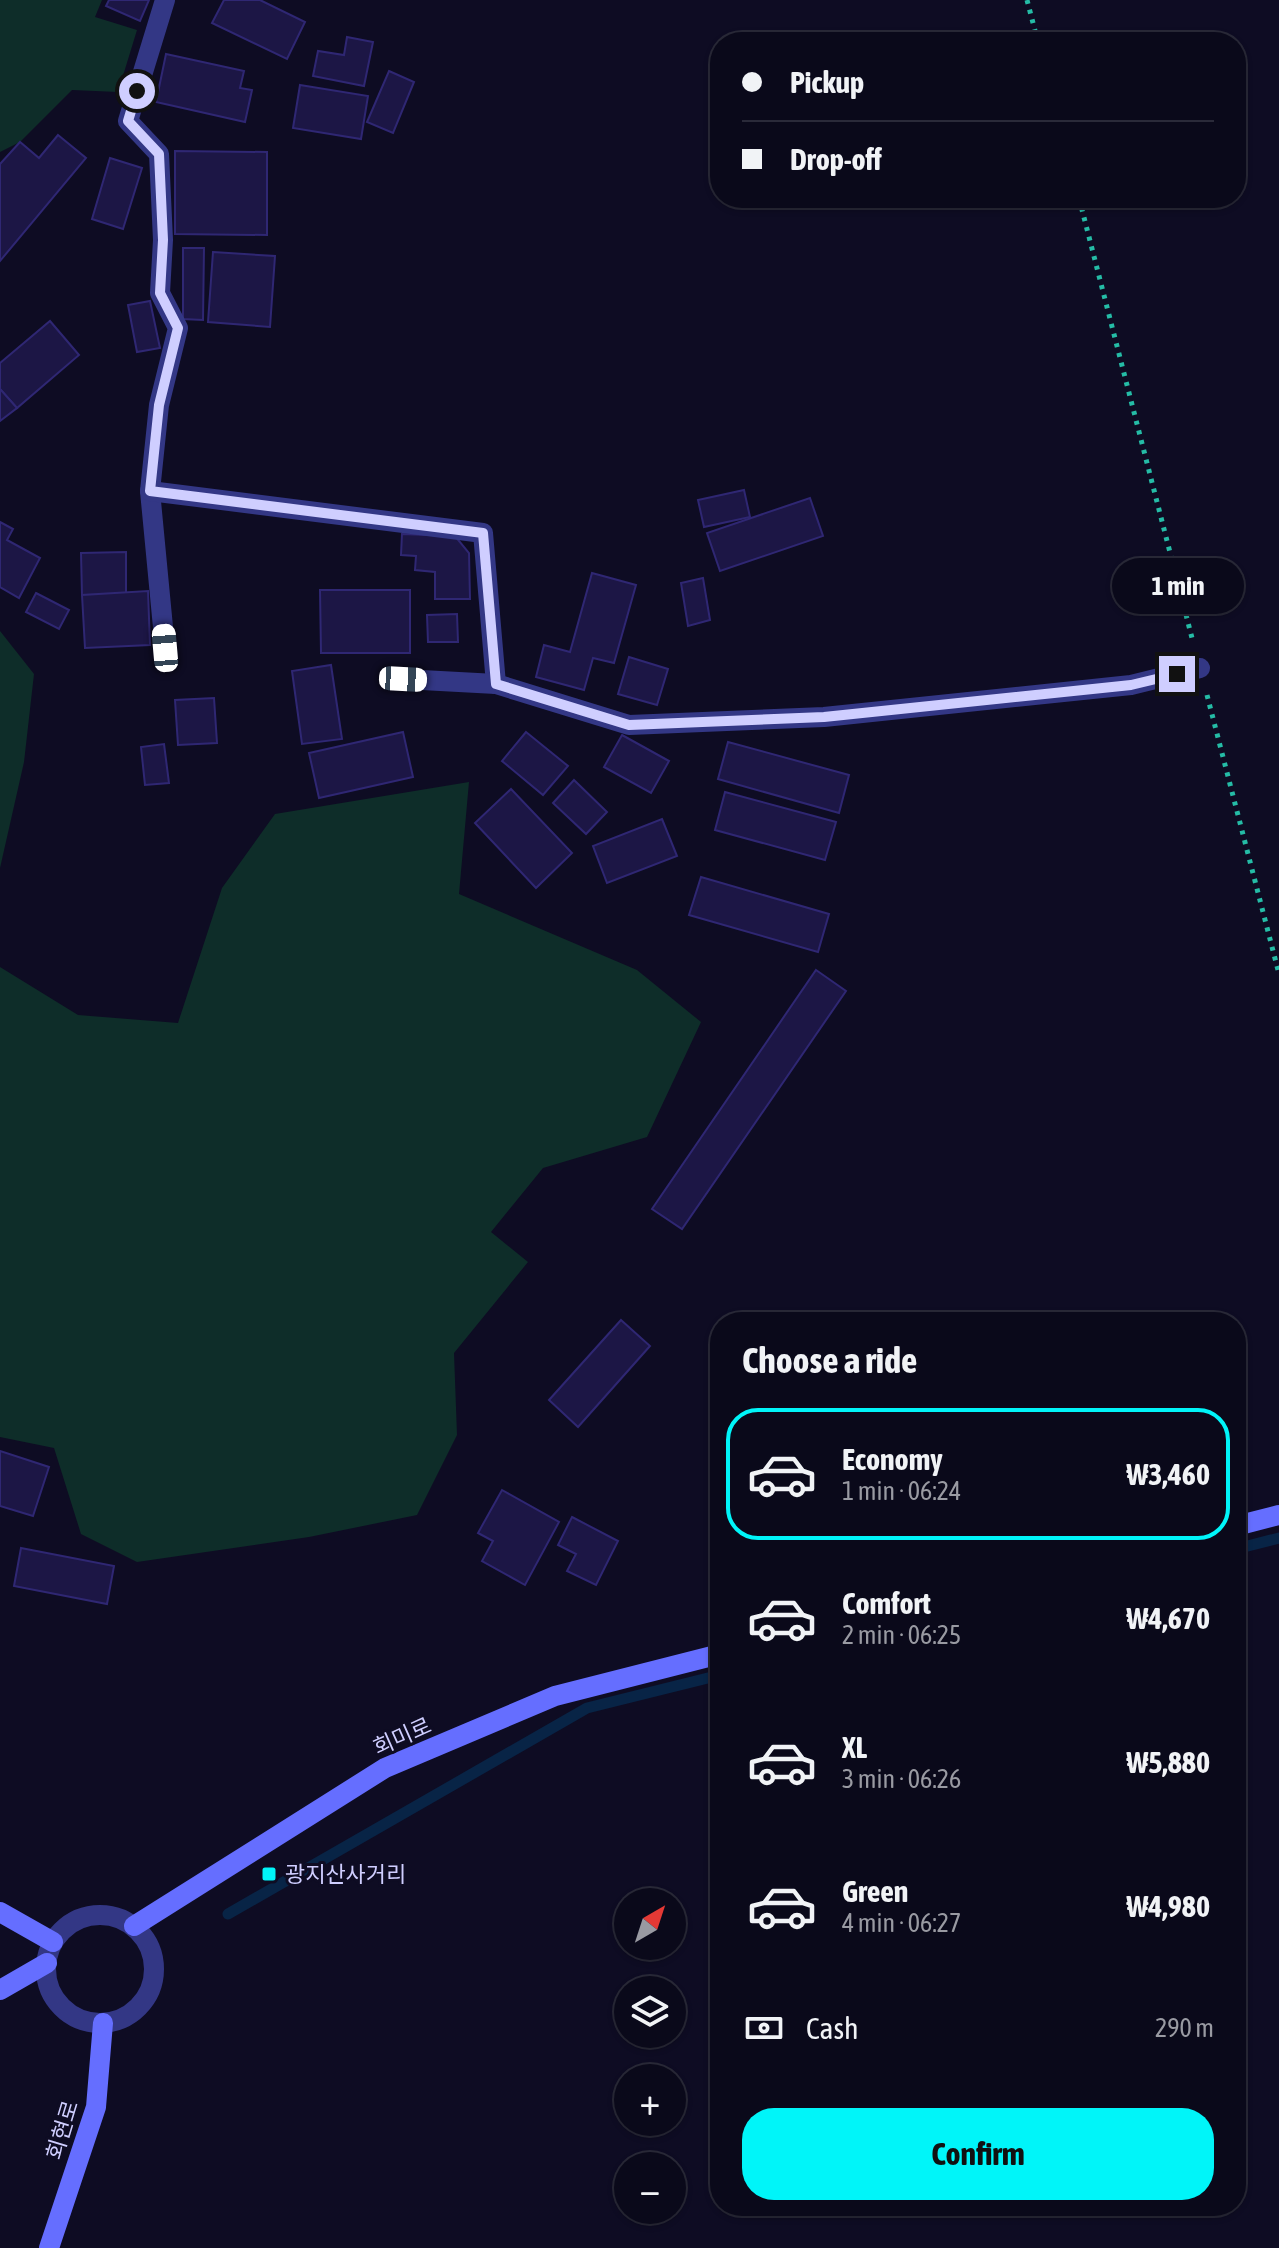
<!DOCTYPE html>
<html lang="en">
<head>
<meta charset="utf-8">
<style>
  body { margin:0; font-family:"Asap Condensed","Noto Sans KR",sans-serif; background:#181727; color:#f1f3f6; height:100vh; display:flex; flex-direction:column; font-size:30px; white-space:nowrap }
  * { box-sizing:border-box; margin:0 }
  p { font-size:26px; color:#999aa2 }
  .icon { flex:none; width:44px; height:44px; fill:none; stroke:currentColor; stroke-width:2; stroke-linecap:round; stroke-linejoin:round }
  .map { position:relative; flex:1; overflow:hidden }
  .sheet { position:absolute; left:710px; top:1312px; width:536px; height:904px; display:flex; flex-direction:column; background:#0a091a; border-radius:32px; box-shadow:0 2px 6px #0004,0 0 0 2px #2a2a39 }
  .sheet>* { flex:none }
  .top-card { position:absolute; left:710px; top:32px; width:536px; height:176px; border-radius:32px; box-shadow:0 2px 6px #0004,0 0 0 2px #2a2a39; display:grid; align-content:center; height:176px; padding:0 32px; background:#0a091a }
  .needle { width:52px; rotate:39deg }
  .controls { position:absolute; left:614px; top:1888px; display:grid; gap:16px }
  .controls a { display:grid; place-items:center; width:72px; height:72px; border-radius:50%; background:#0a091a; box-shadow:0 2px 6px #0004,0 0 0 2px #2a2a39; font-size:40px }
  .end { position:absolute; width:36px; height:36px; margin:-18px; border:10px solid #cfceff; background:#111; box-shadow:0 0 0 4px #111 }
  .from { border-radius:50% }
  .bubble { position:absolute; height:56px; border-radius:28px; background:#0a091a; box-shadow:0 2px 6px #0004,0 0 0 2px #2a2a39; font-size:26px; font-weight:700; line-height:56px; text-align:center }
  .car { position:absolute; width:24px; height:48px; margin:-24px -12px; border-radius:10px; box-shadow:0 0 6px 2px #0007; background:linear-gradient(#fff 24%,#345 0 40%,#fff 0 76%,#345 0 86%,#fff 0) }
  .top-card b { display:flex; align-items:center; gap:28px; height:76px; font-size:30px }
  .top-card b+b { border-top:2px solid #2a2a39 }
  .top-card i { width:20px; height:20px; background:#f1f3f6 }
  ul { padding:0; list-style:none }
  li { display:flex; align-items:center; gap:24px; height:132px; margin:0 16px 12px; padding:0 16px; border:4px solid transparent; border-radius:32px }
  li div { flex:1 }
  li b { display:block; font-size:30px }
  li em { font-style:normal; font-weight:700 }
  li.selected { border-color:#00f5f9 }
  li>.icon { width:72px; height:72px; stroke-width:1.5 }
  h2 { padding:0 32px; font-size:36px; line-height:96px }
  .pay { display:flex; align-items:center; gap:20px; height:88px; padding:0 32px; font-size:30px }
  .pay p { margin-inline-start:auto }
  .action { display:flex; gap:16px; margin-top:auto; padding:16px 32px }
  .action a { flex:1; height:92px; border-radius:32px; background:#00f5f9; color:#111; font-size:32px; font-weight:700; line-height:92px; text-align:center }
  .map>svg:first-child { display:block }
  .green { fill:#0e2d29 }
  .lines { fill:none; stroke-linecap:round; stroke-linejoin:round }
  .stream { stroke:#082446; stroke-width:11 }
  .building { fill:#1c1645; stroke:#2f2773; stroke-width:2 }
  .path { stroke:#25bca6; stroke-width:5; stroke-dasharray:4 6; stroke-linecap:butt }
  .street { stroke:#333785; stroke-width:20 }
  .secondary { stroke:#656eff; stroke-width:20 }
  .route { stroke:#cfceff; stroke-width:10 }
  .poi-dot { fill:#00f5f9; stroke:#0e0c23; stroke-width:3 }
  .labels { text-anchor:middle; stroke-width:6; stroke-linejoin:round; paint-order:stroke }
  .street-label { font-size:22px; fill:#cfceff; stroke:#0e0c23 }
  .poi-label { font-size:22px; fill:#cfceff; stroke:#0e0c23; text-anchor:start }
</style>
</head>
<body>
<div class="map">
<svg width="1279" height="2248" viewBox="0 0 1279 2248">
  <rect width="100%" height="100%" fill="#0e0c23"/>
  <g class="green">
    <path d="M 0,0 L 102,0 L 95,17 L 137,30 L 118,92 L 72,90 L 20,142 L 0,152 Z"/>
    <path d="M 0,631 L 34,674 L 24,762 L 0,868 Z"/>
    <path d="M 469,782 L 459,894 L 637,970 L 701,1022 L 647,1137 L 543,1168 L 491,1232 L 528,1262 L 454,1353 L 457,1435 L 417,1515 L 309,1537 L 137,1562 L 81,1534 L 54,1448 L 0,1437 L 0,967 L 78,1015 L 178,1023 L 222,888 L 275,814 Z"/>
  </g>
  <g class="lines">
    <g class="stream">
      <path d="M 1236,1549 L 1279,1538"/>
      <path d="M 228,1914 L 587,1708 L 720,1675"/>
    </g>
  </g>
  <g class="building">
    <path d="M 109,0 L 149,0 L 140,21 L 106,6 Z"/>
    <path d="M 224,0 L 260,0 L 305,22 L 287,59 L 212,23 Z"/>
    <path d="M 347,37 L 373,42 L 364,86 L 313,76 L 318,51 L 344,55 Z"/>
    <path d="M 166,54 L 244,71 L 240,88 L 252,90 L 245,122 L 156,102 Z"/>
    <path d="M 389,71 L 414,82 L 393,133 L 367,122 Z"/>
    <path d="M 300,85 L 368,96 L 361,139 L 293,128 Z"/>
    <path d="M 58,135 L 86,158 L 0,261 L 0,164 L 20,142 L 39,158 Z"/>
    <path d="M 175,151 L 267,152 L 267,235 L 175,234 Z"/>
    <path d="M 110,158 L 142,168 L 123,229 L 92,219 Z"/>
    <path d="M 183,248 L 204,248 L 203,320 L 183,319 Z"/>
    <path d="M 213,252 L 275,256 L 270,327 L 208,322 Z"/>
    <path d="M 150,301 L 160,348 L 137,352 L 128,305 Z"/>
    <path d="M 50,321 L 79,355 L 17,408 L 0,389 L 0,363 Z"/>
    <path d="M 0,389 L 17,408 L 0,421 Z"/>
    <path d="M 744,490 L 750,517 L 704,527 L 698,500 Z"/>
    <path d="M 810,498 L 823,536 L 720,571 L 707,533 Z"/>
    <path d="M 0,522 L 13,529 L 7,540 L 40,558 L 19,598 L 0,587 Z"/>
    <path d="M 402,534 L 455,536 L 469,553 L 470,599 L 435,599 L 435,572 L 415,570 L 416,556 L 401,555 Z"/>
    <path d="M 126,552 L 126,595 L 82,595 L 81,553 Z"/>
    <path d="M 592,573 L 636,585 L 614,663 L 593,658 L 584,690 L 536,677 L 544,645 L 570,652 Z"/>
    <path d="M 703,578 L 710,620 L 688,626 L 681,583 Z"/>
    <path d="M 320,590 L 410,590 L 410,653 L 321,653 Z"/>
    <path d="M 148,591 L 150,645 L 85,648 L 82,595 Z"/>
    <path d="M 36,593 L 69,610 L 59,629 L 26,612 Z"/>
    <path d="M 457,614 L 458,642 L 428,642 L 427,615 Z"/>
    <path d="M 629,657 L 668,669 L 657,705 L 618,694 Z"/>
    <path d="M 331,665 L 342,739 L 302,744 L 292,671 Z"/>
    <path d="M 214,698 L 217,743 L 178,745 L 175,700 Z"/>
    <path d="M 403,732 L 413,777 L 319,798 L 309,753 Z"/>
    <path d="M 526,732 L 568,766 L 543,795 L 502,761 Z"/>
    <path d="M 622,735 L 669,761 L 651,793 L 604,767 Z"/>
    <path d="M 728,742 L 849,775 L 839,813 L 718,779 Z"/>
    <path d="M 164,744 L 169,783 L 145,785 L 141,747 Z"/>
    <path d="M 574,780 L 607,812 L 586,834 L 553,803 Z"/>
    <path d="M 511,789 L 572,853 L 536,888 L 475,823 Z"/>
    <path d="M 725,792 L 836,822 L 825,860 L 715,830 Z"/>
    <path d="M 662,819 L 677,856 L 607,883 L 593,846 Z"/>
    <path d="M 701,877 L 829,914 L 818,952 L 689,915 Z"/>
    <path d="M 816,970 L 846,991 L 682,1229 L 652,1209 Z"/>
    <path d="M 621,1320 L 650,1346 L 578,1427 L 549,1400 Z"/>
    <path d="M 0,1451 L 49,1467 L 33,1516 L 0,1506 Z"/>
    <path d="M 502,1490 L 559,1522 L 525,1585 L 482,1561 L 493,1541 L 478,1533 Z"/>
    <path d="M 572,1517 L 618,1541 L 596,1585 L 567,1571 L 576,1554 L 558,1545 Z"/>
    <path d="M 21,1548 L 114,1566 L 107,1604 L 14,1586 Z"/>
  </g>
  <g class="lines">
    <g class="path">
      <path d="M 1027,0 L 1038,42"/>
      <path d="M 1079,198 L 1193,642"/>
      <path d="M 1207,695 L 1279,974"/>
    </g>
    <g class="street">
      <path d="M 165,0 L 128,121 L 159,154 L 163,240 L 160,293 L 178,328 L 159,405 L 150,491 L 165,648"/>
      <path d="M 150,491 L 483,533 L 496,684"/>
      <path d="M 403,679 L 496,684 L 629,725 L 824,717 L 1131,685 L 1200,668"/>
      <circle cx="100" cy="1969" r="54"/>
    </g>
    <g class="secondary">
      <path d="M 1236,1526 L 1279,1515"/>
      <path d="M 0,1912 L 53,1942"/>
      <path d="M 134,1926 L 385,1768 L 555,1696 L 720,1654"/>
      <path d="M 0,1990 L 47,1963"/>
      <path d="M 49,2248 L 96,2107 L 103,2023"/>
    </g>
  </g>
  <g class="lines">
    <path class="route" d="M 137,91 L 128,121 L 159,154 L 163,240 L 160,293 L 178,328 L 159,405 L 150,491 L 483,533 L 496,684 L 629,725 L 824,717 L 1131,685 L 1177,674"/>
  </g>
  <rect class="poi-dot" x="261" y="1866" width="16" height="16" rx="4"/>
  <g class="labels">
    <g class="street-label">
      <text transform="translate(402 1736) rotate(-24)" y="8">회미로</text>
      <text transform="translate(62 2130) rotate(-73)" y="8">회현로</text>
    </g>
    <g class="poi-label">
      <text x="285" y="1882">광지산사거리</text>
    </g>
  </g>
</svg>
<div class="controls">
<a><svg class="needle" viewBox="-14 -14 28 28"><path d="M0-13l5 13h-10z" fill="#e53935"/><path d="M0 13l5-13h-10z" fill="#999aa2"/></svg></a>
<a><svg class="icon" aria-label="layers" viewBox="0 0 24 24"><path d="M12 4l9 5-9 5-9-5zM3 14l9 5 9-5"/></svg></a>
<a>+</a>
<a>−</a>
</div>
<i class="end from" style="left:137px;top:91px"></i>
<i class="end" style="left:1177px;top:674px"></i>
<div class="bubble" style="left:1112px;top:558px;width:132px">1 min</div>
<i class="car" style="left:165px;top:648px;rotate:355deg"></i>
<i class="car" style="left:403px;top:679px;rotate:93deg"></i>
<div class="top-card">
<b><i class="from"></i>Pickup</b>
<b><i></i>Drop-off</b>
</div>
<section class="sheet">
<h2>Choose a ride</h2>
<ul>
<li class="selected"><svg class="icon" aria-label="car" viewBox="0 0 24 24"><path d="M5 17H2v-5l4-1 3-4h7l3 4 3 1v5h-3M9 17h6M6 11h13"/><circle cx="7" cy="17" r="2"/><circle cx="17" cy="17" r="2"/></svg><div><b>Economy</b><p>1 min · 06:24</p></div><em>₩3,460</em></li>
<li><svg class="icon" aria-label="car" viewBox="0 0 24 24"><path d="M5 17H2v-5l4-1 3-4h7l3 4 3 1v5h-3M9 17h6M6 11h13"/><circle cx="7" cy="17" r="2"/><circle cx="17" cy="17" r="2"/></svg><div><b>Comfort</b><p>2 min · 06:25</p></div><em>₩4,670</em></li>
<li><svg class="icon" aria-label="car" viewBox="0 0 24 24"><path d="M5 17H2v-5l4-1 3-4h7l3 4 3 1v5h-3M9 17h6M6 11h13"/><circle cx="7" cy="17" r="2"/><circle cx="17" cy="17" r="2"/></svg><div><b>XL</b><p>3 min · 06:26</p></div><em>₩5,880</em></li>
<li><svg class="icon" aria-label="car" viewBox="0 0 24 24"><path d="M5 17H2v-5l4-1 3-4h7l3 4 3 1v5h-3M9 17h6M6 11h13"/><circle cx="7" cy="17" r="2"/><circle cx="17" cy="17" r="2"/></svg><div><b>Green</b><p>4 min · 06:27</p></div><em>₩4,980</em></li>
</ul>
<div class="pay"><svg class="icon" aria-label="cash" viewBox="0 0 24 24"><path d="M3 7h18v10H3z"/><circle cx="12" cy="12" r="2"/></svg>Cash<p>290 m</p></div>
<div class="action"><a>Confirm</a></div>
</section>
</div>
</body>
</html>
